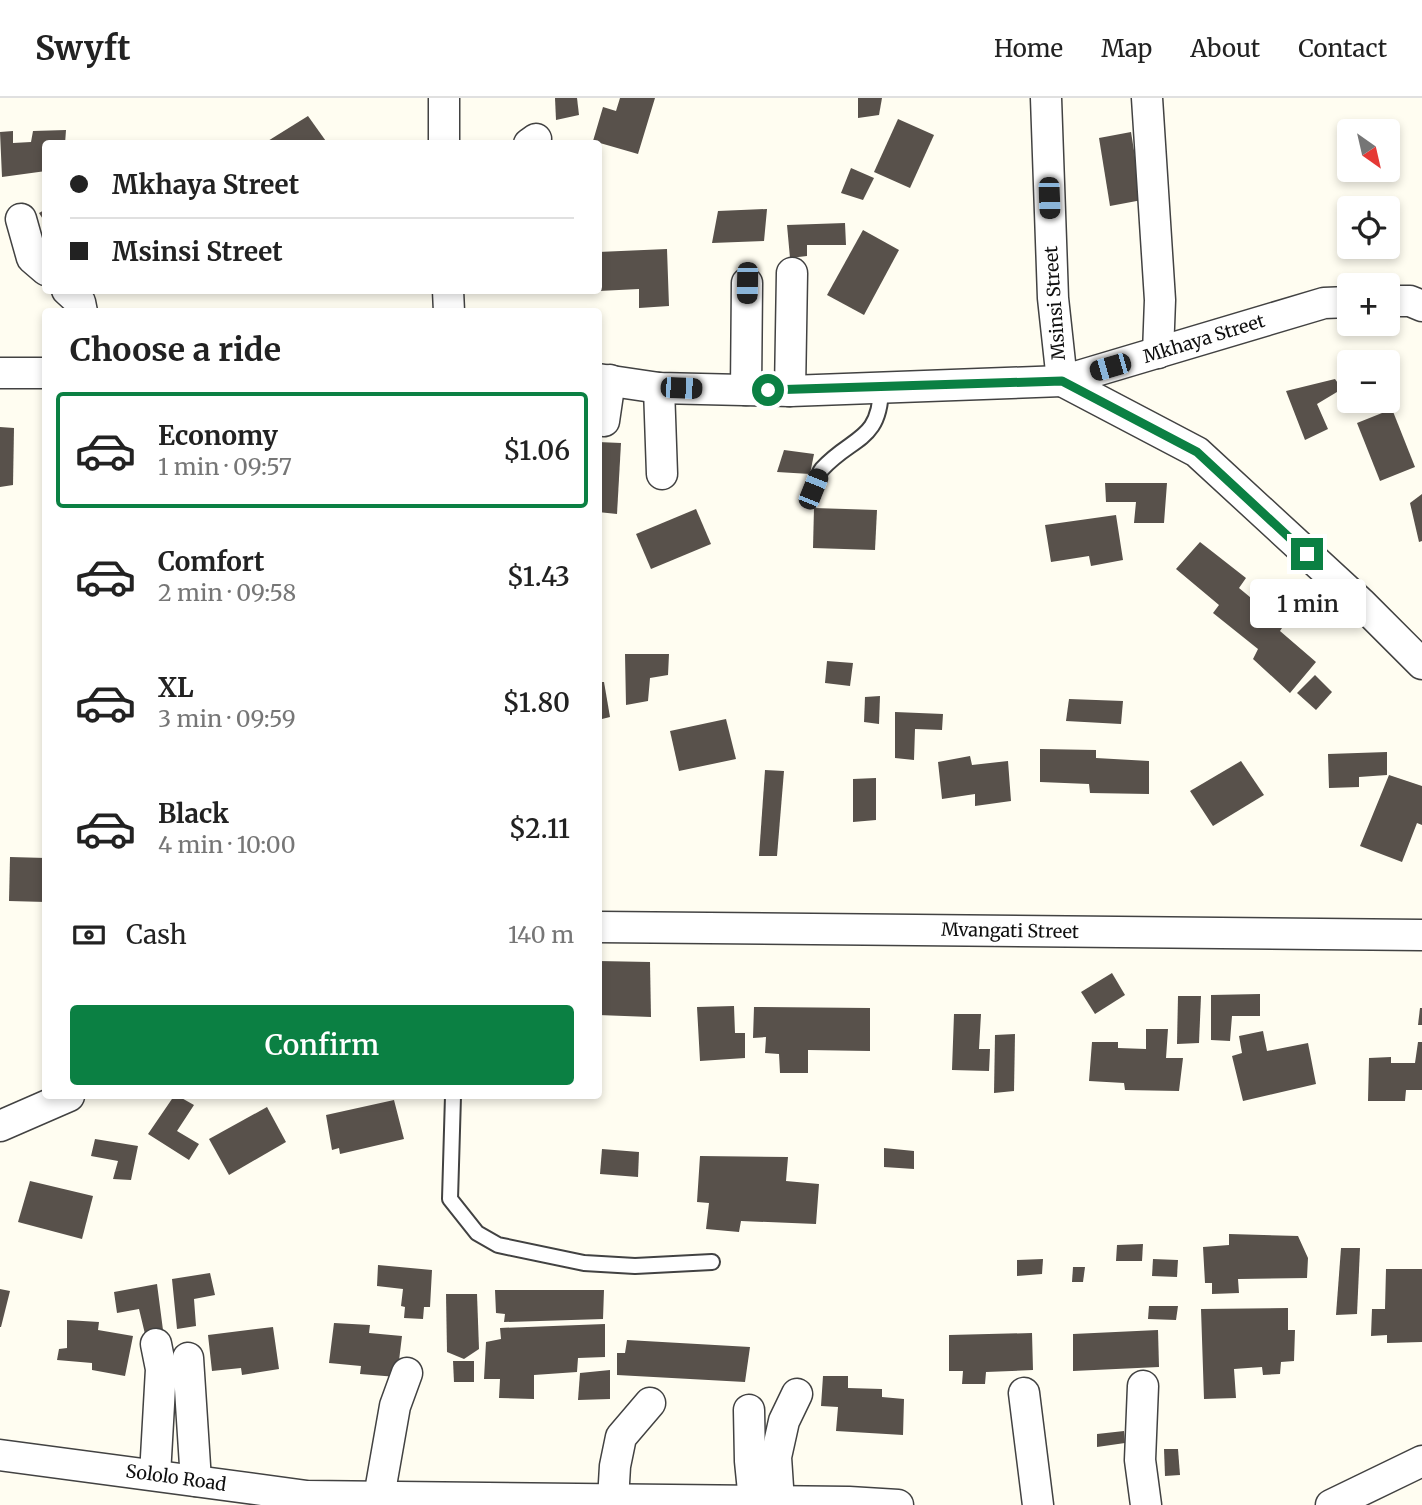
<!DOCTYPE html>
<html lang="en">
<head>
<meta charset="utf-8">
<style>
  body { margin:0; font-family:Merriweather,serif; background:#f6f6f6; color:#222; height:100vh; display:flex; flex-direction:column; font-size:26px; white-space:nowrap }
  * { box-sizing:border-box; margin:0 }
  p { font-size:23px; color:#767676 }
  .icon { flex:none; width:38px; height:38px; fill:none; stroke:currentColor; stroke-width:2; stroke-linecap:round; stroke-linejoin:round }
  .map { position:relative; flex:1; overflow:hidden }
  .panel { position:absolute; left:42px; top:210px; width:560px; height:791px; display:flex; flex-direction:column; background:#fff; border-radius:7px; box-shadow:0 4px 10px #0003 }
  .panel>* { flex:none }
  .banner { position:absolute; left:42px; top:42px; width:560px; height:154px; border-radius:7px; box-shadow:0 4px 10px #0003; display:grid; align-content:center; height:154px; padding:0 28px; background:#fff }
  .needle { width:46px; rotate:146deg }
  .fabs { position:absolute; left:1337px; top:21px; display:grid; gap:14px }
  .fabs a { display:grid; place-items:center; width:63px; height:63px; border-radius:7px; background:#fff; box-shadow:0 4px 10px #0003; font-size:35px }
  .end { position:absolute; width:32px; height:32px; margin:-16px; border:9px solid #0b8043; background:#fff; box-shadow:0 0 0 4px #fff }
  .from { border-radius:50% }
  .bubble { position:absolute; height:49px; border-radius:7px; background:#fff; box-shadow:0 4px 10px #0003; font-size:23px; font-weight:600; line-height:49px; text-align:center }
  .car { position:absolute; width:21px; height:42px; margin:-21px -10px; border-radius:9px; box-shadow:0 0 5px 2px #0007; background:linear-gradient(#222 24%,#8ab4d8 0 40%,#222 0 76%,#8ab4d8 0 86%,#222 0) }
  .banner b { display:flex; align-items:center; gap:24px; height:66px; font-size:26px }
  .banner b+b { border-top:2px solid #e0e0e0 }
  .banner i { width:18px; height:18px; background:#222 }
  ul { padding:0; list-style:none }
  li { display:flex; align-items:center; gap:21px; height:116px; margin:0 14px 10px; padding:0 14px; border:4px solid transparent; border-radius:7px }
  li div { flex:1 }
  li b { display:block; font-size:26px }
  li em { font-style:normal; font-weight:600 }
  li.current { border-color:#0b8043 }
  li>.icon { width:63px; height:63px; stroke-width:1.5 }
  h2 { padding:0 28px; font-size:32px; line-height:84px }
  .pay { display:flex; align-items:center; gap:18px; height:77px; padding:0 28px; font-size:26px }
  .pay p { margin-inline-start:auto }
  .action { display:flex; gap:14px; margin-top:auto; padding:14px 28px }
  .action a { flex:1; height:80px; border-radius:7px; background:#0b8043; color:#fff; font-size:28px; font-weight:600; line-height:80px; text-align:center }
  header { display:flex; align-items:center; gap:42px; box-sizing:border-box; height:98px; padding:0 35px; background:#fff; border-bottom:2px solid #e0e0e0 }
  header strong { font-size:33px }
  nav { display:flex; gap:38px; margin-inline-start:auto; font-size:24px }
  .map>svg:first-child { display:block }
  .building { fill:#58514b }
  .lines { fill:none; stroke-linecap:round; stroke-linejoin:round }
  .lane-casing { stroke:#424242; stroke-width:18 }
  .street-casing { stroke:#424242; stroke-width:33 }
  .lane { stroke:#fff; stroke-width:14 }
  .street { stroke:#fff; stroke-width:30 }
  .route { stroke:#0b8043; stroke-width:9 }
  .labels { text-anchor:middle; stroke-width:7; stroke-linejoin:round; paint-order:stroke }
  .street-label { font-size:18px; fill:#0f0f0f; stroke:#fff }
</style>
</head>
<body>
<header>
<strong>Swyft</strong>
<nav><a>Home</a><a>Map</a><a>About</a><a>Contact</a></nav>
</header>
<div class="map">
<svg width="1422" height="1407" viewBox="0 0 1422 1407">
  <rect width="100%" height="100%" fill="#fffdf1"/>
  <g class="building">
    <path d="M 555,0 L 577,0 L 579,17 L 556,22 Z"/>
    <path d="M 620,0 L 655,0 L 638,56 L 593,43 L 603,9 L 616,13 Z"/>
    <path d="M 858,0 L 882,0 L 879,17 L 858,20 Z"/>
    <path d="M 308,18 L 328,46 L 263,46 Z"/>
    <path d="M 898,21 L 934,37 L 910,90 L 874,74 Z"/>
    <path d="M 66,32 L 65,46 L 46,46 L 46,73 L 2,79 L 0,34 L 13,33 L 13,45 L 31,44 L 33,33 Z"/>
    <path d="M 1131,34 L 1142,102 L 1110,108 L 1099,40 Z"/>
    <path d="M 851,70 L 874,80 L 863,102 L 841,95 Z"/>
    <path d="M 46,111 L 46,126 L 39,115 Z"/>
    <path d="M 767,111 L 764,143 L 712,145 L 718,113 Z"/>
    <path d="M 845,125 L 846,147 L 807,147 L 807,158 L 790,160 L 787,127 Z"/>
    <path d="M 863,132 L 899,152 L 864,217 L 827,197 Z"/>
    <path d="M 667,151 L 669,208 L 639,210 L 639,191 L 599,193 L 598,154 Z"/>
    <path d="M 1335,281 L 1342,291 L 1317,306 L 1328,331 L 1305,342 L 1286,293 Z"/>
    <path d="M 1392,311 L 1415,369 L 1380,383 L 1357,325 Z"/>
    <path d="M 0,329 L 14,330 L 13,387 L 0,389 Z"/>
    <path d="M 598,344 L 621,345 L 617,416 L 598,414 Z"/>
    <path d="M 784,352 L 814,356 L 810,376 L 777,374 Z"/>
    <path d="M 1105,385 L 1167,385 L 1164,425 L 1134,425 L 1136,404 L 1106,404 Z"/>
    <path d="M 1422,396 L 1422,443 L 1419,444 L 1410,405 Z"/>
    <path d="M 814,410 L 877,412 L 875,452 L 813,450 Z"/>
    <path d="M 696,411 L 711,446 L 651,471 L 636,436 Z"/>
    <path d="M 1116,417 L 1123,462 L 1091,468 L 1089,458 L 1051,464 L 1045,427 Z"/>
    <path d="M 1200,444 L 1246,480 L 1239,490 L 1284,527 L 1280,533 L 1316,564 L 1290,595 L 1253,561 L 1258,551 L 1213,515 L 1219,507 L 1176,471 Z"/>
    <path d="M 625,556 L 669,556 L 668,577 L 650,580 L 648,603 L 626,607 Z"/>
    <path d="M 827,563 L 853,565 L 850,588 L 825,585 Z"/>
    <path d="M 1315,577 L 1332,594 L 1316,612 L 1297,595 Z"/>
    <path d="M 598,584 L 604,584 L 610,619 L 598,622 Z"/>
    <path d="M 880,598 L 879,626 L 864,624 L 865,599 Z"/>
    <path d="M 1069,601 L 1123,603 L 1121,626 L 1066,623 Z"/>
    <path d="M 895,614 L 943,616 L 942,632 L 915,631 L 914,662 L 895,660 Z"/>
    <path d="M 726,621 L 736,661 L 679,673 L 670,633 Z"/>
    <path d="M 1040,651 L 1096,652 L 1096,660 L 1149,663 L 1149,696 L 1090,695 L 1089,686 L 1040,684 Z"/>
    <path d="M 1387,654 L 1387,677 L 1359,679 L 1359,689 L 1329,690 L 1328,656 Z"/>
    <path d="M 970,658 L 972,667 L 1008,663 L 1011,703 L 975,708 L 975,696 L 942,701 L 938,664 Z"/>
    <path d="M 1241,663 L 1264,697 L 1213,728 L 1190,693 Z"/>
    <path d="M 765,672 L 784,673 L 777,758 L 759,758 Z"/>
    <path d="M 1389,677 L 1422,688 L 1422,727 L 1417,725 L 1402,764 L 1360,748 Z"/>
    <path d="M 876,680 L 876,722 L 853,724 L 853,681 Z"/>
    <path d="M 10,759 L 46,760 L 46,804 L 9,803 Z"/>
    <path d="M 598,863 L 650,864 L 651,919 L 598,917 Z"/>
    <path d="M 1112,875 L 1125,897 L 1095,916 L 1081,894 Z"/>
    <path d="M 1260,896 L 1260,918 L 1232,918 L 1230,943 L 1211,942 L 1211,897 Z"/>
    <path d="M 1178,898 L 1201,898 L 1199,945 L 1177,946 Z"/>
    <path d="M 734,908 L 735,935 L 745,935 L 745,960 L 700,963 L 697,909 Z"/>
    <path d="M 754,909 L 870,910 L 870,953 L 808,952 L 808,975 L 780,975 L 779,956 L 765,955 L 766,939 L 753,940 Z"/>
    <path d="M 1420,910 L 1422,910 L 1422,927 L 1418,927 Z"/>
    <path d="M 954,916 L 981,916 L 979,951 L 990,951 L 989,973 L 952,972 Z"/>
    <path d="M 1146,931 L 1168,931 L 1166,960 L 1183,960 L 1179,993 L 1125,992 L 1124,985 L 1089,983 L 1092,944 L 1118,944 L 1118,950 L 1146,951 Z"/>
    <path d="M 1263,933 L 1267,953 L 1308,945 L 1316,986 L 1243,1003 L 1232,958 L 1242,955 L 1239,938 Z"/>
    <path d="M 1015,936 L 1014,993 L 994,995 L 995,937 Z"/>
    <path d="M 1418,944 L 1422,944 L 1422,992 L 1406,992 L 1405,1003 L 1368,1003 L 1369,960 L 1391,959 L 1391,965 L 1415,965 Z"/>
    <path d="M 174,998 L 178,998 L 194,1007 L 177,1033 L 199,1046 L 189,1062 L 148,1036 Z"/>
    <path d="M 394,1002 L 404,1041 L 340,1056 L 339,1050 L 332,1052 L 326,1017 Z"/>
    <path d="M 267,1009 L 286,1044 L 229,1077 L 209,1041 Z"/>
    <path d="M 95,1041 L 138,1048 L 131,1082 L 113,1081 L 118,1063 L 91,1058 Z"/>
    <path d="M 884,1050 L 914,1053 L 914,1071 L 884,1069 Z"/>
    <path d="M 602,1051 L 639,1054 L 638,1079 L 600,1076 Z"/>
    <path d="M 700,1058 L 788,1059 L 786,1083 L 819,1086 L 816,1126 L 741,1123 L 739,1134 L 706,1131 L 709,1105 L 697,1104 Z"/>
    <path d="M 30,1083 L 93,1098 L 82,1141 L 18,1124 Z"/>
    <path d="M 1229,1136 L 1298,1138 L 1308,1160 L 1307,1180 L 1238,1181 L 1239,1195 L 1212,1196 L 1212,1185 L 1205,1185 L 1203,1149 L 1229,1147 Z"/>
    <path d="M 1143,1146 L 1142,1163 L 1116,1163 L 1117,1147 Z"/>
    <path d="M 1341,1150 L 1360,1150 L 1357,1216 L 1336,1217 Z"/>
    <path d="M 1043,1161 L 1042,1176 L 1017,1178 L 1017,1162 Z"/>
    <path d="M 1153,1161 L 1178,1162 L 1177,1179 L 1152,1178 Z"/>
    <path d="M 378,1167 L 432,1172 L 430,1209 L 424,1209 L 423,1221 L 404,1220 L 405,1209 L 401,1208 L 403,1191 L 377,1188 Z"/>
    <path d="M 1073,1169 L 1085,1169 L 1083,1184 L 1072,1184 Z"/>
    <path d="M 1386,1171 L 1422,1171 L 1422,1244 L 1387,1245 L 1387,1237 L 1371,1238 L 1372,1211 L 1385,1211 Z"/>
    <path d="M 210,1175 L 215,1197 L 194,1201 L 196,1228 L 177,1231 L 172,1181 Z"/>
    <path d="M 157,1186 L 163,1232 L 145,1236 L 139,1211 L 117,1215 L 114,1194 Z"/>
    <path d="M 0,1191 L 10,1193 L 1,1229 L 0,1229 Z"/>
    <path d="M 495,1192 L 604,1192 L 603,1221 L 504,1224 L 505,1216 L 496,1215 Z"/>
    <path d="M 446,1196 L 477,1196 L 479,1251 L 464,1261 L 447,1254 Z"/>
    <path d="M 1149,1208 L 1178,1208 L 1176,1222 L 1148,1221 Z"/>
    <path d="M 1288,1210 L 1288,1232 L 1295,1232 L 1294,1263 L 1281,1264 L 1280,1276 L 1263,1277 L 1262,1269 L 1234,1271 L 1236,1300 L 1204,1301 L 1201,1211 Z"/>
    <path d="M 67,1222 L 99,1224 L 98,1232 L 133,1238 L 125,1278 L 92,1272 L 92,1265 L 57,1262 L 59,1251 L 67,1250 Z"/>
    <path d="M 334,1225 L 370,1227 L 369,1235 L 402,1238 L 397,1279 L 360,1276 L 361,1268 L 329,1265 Z"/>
    <path d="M 605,1226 L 605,1259 L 578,1260 L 577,1274 L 534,1277 L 534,1301 L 499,1300 L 500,1281 L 484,1281 L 486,1244 L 501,1241 L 500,1230 Z"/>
    <path d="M 273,1229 L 279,1271 L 242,1277 L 241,1270 L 212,1273 L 208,1237 Z"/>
    <path d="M 1158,1232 L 1159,1269 L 1073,1273 L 1073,1236 Z"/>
    <path d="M 1032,1235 L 1033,1272 L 986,1274 L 985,1286 L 962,1286 L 963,1273 L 949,1273 L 949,1237 Z"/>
    <path d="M 627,1242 L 750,1249 L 745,1284 L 617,1277 L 617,1255 L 625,1255 Z"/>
    <path d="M 453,1263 L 474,1263 L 474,1284 L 454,1284 Z"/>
    <path d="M 610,1272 L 610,1301 L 578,1302 L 580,1275 Z"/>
    <path d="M 823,1278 L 848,1278 L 848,1290 L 882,1291 L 882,1299 L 904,1301 L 903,1337 L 836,1333 L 838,1309 L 821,1308 Z"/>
    <path d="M 1124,1333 L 1125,1345 L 1097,1349 L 1097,1336 Z"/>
    <path d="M 1164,1351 L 1178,1351 L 1180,1377 L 1165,1378 Z"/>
  </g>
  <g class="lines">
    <defs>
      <g id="lane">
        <path d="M 813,391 C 816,385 818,376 822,371 C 852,338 880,344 881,290"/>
        <path d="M 453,998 L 450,1101 L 477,1135 L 498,1147 L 584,1165 L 635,1168 L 712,1164"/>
      </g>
      <g id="street">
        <path d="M 1046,0 L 1053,200 L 1062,283"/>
        <path d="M 1147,0 L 1160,202 L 1158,255"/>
        <path d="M 444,46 L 444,0"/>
        <path d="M 529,46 L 536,41"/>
        <path d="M 21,121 L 32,160 L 46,172"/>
        <path d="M 67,192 L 80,204 L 82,214"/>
        <path d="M 448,192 L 449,214"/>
        <path d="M 1388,203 L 1410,203 L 1422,208"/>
        <path d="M 0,275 L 46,275"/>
        <path d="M 598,281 L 659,290 L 790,293 L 1062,283 L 1324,205 L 1349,204"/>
        <path d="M 1062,283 L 1197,354 L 1362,506 L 1422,566"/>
        <path d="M 659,290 L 662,376"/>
        <path d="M 746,292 L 747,185"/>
        <path d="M 790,293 L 792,175"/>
        <path d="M 604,323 L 610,282"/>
        <path d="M 598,829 L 1422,837"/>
        <path d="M 0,1028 L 69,998"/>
        <path d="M 188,1260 L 196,1383"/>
        <path d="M 1143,1288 L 1140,1362 L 1146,1407"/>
        <path d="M 1024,1295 L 1038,1407"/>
        <path d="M 749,1312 L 750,1363 L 754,1403"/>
        <path d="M 0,1357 L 307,1398 L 849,1404 L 898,1407"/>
        <path d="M 155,1377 L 161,1271 L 156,1246"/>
        <path d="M 379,1399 L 395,1308 L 407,1275"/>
        <path d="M 613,1402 L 615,1368 L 621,1339 L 650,1305"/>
        <path d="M 779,1404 L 776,1359 L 784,1323 L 797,1296"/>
        <path d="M 1331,1407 L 1422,1363"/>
      </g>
    </defs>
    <use href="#lane" class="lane-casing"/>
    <use href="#street" class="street-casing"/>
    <use href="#lane" class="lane"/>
    <use href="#street" class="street"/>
  </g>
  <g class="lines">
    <path class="route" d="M 768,292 L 1062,283 L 1197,354 L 1307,456"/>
  </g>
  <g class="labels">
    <g class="street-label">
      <text transform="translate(1055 205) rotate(-94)" y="6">Msinsi Street</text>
      <text transform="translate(1204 241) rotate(-17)" y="6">Mkhaya Street</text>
      <text transform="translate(1010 833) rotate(1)" y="6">Mvangati Street</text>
      <text transform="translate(176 1380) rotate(8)" y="6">Sololo Road</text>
    </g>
  </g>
</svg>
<div class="fabs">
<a><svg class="needle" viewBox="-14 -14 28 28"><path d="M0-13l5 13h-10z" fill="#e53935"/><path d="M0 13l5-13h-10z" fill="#767676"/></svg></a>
<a><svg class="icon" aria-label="locate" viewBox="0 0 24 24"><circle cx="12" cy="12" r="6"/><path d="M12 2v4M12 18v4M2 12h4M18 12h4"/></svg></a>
<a>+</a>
<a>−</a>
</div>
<i class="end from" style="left:768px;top:292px"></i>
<i class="end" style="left:1307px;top:456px"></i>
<div class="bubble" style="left:1250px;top:481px;width:116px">1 min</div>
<i class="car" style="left:1049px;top:100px;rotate:178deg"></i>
<i class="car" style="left:747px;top:185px;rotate:181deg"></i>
<i class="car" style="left:1110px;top:269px;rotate:254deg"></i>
<i class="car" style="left:681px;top:290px;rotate:92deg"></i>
<i class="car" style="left:813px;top:391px;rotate:22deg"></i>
<div class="banner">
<b><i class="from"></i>Mkhaya Street</b>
<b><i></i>Msinsi Street</b>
</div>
<section class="panel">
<h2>Choose a ride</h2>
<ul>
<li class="current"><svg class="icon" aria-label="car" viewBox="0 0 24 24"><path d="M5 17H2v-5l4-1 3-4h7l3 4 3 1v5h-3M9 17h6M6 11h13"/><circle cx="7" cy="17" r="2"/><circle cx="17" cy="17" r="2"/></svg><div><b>Economy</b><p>1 min · 09:57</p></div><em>$1.06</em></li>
<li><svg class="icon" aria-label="car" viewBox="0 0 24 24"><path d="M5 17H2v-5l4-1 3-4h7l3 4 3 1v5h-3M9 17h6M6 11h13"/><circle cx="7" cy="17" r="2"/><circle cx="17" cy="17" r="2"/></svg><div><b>Comfort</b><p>2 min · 09:58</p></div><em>$1.43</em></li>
<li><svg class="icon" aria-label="car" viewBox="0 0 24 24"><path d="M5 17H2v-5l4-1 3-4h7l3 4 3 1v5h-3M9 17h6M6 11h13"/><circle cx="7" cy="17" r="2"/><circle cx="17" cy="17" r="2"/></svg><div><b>XL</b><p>3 min · 09:59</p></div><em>$1.80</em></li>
<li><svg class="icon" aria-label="car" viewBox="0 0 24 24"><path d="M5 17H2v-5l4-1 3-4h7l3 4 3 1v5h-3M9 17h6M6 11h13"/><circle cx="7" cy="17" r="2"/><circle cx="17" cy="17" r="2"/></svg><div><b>Black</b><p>4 min · 10:00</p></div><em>$2.11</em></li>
</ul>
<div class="pay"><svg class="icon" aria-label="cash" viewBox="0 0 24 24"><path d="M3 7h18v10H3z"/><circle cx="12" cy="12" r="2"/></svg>Cash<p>140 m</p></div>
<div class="action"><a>Confirm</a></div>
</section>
</div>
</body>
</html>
